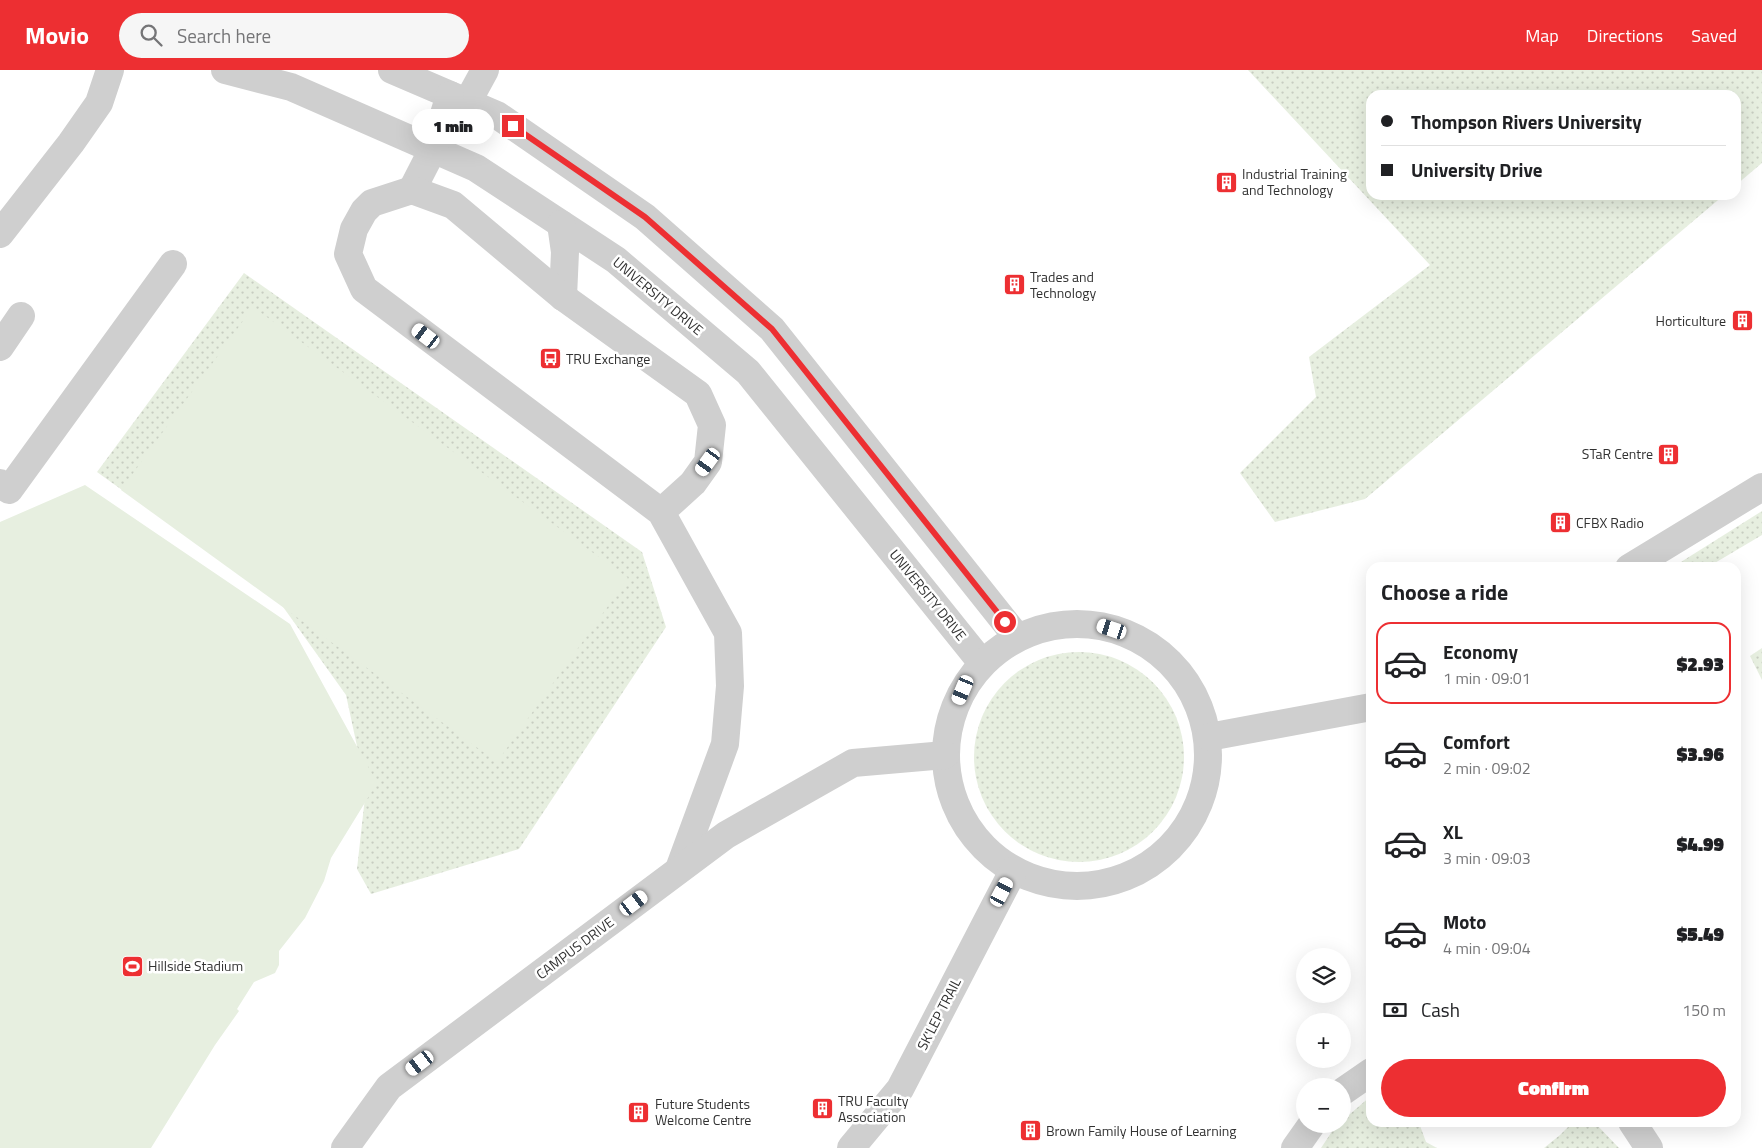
<!DOCTYPE html>
<html lang="en">
<head>
<meta charset="utf-8">
<style>
  body { margin:0; font-family:"Titillium Web",sans-serif; background:#f6f6f6; color:#202124; height:100vh; display:flex; flex-direction:column; font-size:19px; white-space:nowrap }
  * { box-sizing:border-box; margin:0 }
  p { font-size:16px; color:#757577 }
  .icon { flex:none; width:28px; height:28px; fill:none; stroke:currentColor; stroke-width:2; stroke-linecap:round; stroke-linejoin:round }
  .map { position:relative; flex:1; overflow:hidden }
  .details { position:absolute; left:1366px; top:492px; width:375px; height:565px; display:flex; flex-direction:column; background:#fff; border-radius:15px; box-shadow:0 5px 20px #0002 }
  .details>* { flex:none }
  .guide { position:absolute; left:1366px; top:20px; width:375px; height:110px; border-radius:15px; box-shadow:0 5px 20px #0002; display:grid; align-content:center; height:110px; padding:0 15px; background:#fff }
  .tools { position:absolute; left:1296px; top:878px; display:grid; gap:10px }
  .tools a { display:grid; place-items:center; width:55px; height:55px; border-radius:50%; background:#fff; box-shadow:0 5px 20px #0002; font-size:25px }
  .end { position:absolute; width:22px; height:22px; margin:-11px; border:6px solid #ed2f32; background:#fff; box-shadow:0 0 0 2px #fff }
  .from { border-radius:50% }
  .bubble { position:absolute; height:35px; border-radius:18px; background:#fff; box-shadow:0 5px 20px #0002; font-size:16px; font-weight:800; line-height:35px; text-align:center }
  .car { position:absolute; width:15px; height:30px; margin:-15px -8px; border-radius:6px; box-shadow:0 0 4px 1px #0007; background:linear-gradient(#fff 24%,#345 0 40%,#fff 0 76%,#345 0 86%,#fff 0) }
  .guide b { display:flex; align-items:center; gap:18px; height:48px; font-size:19px }
  .guide b+b { border-top:1px solid #e0e0e0 }
  .guide i { width:12px; height:12px; background:#202124 }
  ul { padding:0; list-style:none }
  li { display:flex; align-items:center; gap:15px; height:82px; margin:0 10px 8px; padding:0 5px; border:2px solid transparent; border-radius:15px }
  li div { flex:1 }
  li b { display:block; font-size:19px }
  li em { font-style:normal; font-weight:800 }
  li.on { border-color:#ed2f32 }
  li>.icon { width:45px; height:45px; stroke-width:1.5 }
  h2 { padding:0 15px; font-size:22px; line-height:60px }
  .pay { display:flex; align-items:center; gap:12px; height:55px; padding:0 15px; font-size:19px }
  .pay p { margin-inline-start:auto }
  .button { display:flex; gap:10px; margin-top:auto; padding:10px 15px }
  .button a { flex:1; height:58px; border-radius:30px; background:#ed2f32; color:#fff; font-size:20px; font-weight:800; line-height:58px; text-align:center }
  header { display:flex; align-items:center; gap:30px; box-sizing:border-box; height:70px; padding:0 25px; background:#ed2f32; color:#fff }
  header strong { font-size:24px }
  nav { display:flex; gap:28px; margin-inline-start:auto; font-size:18px }
  .search { width:350px; height:45px; background:#f6f6f6; display:flex; align-items:center; gap:12px; box-sizing:border-box; padding:0 18px; border-radius:28px; color:#757577; font-size:19px }
  .map>svg:first-child { display:block }
  .green { fill:url(#green-dots) }
  .pitch { fill:#e7efe0 }
  .lines { fill:none; stroke-linecap:round; stroke-linejoin:round }
  .minor { stroke:#cfcfcf; stroke-width:28 }
  .route { stroke:#ed2f32; stroke-width:6 }
  .labels { text-anchor:middle; stroke-width:5; stroke-linejoin:round; paint-order:stroke }
  .poi-label { font-size:14px; fill:#323232; stroke:#fff; text-anchor:start }
  .street-label { font-size:14px; fill:#323232; stroke:#fff }
</style>
</head>
<body>
<header>
<strong>Movio</strong>
<div class="search"><svg class="icon" aria-label="search" viewBox="0 0 24 24"><circle cx="10" cy="10" r="6"/><path d="M15 15l6 6"/></svg>Search here</div>
<nav><a>Map</a><a>Directions</a><a>Saved</a></nav>
</header>
<div class="map">
<svg width="1762" height="1078" viewBox="0 0 1762 1078">
  <defs>
    <pattern id="green-dots" width="8" height="8" patternUnits="userSpaceOnUse" patternTransform="scale(1.25)"><rect width="8" height="8" fill="#e7efe0"/><path d="M2 2h.1M6 6h.1" fill="none" stroke="#c7cdc1" stroke-width="1.8" stroke-linecap="round"/></pattern>
  </defs>
  <rect width="100%" height="100%" fill="#fff"/>
  <g class="green">
    <path d="M 1248,0 L 1762,0 L 1762,93 L 1736,115 L 1736,25 L 1371,25 L 1371,125 L 1724,125 L 1365,429 L 1275,452 L 1240,403 L 1316,327 L 1309,287 L 1430,195 Z"/>
    <path d="M 244,203 L 642,482 L 666,557 L 519,779 L 371,824 L 357,799 L 366,718 L 346,625 L 281,534 L 97,402 Z"/>
    <path d="M 1762,441 L 1762,465 L 1708,497 L 1673,497 Z"/>
    <path d="M 1762,578 L 1762,610 L 1750,586 Z"/>
    <circle cx="1079" cy="687" r="105"/>
    <path d="M 1371,1026 L 1371,1052 L 1419,1053 L 1426,1072 L 1437,1078 L 1321,1078 L 1337,1054 L 1342,1054 L 1343,1050 Z"/>
    <path d="M 1572,1053 L 1595,1053 L 1619,1078 L 1544,1078 L 1560,1065 Z"/>
  </g>
  <g class="pitch">
    <path d="M 253,237 L 628,508 L 497,692 L 121,420 Z"/>
    <path d="M 85,415 L 290,554 L 377,713 L 331,788 L 324,811 L 305,848 L 279,881 L 279,895 L 275,903 L 254,912 L 237,939 L 239,941 L 215,975 L 151,1078 L 0,1078 L 0,452 Z"/>
  </g>
  <g class="lines">
    <g class="minor">
      <path d="M 225,0 L 291,17 L 476,98 L 616,190 L 748,302 L 982,593"/>
      <path d="M 392,0 L 497,45 L 645,147 L 772,259 L 1017,567"/>
      <path d="M 467,33 L 485,0"/>
      <path d="M 412,120 L 433,79 L 450,25"/>
      <path d="M 561,154 L 565,182 L 563,227"/>
      <path d="M 0,164 L 71,73 L 99,33 L 110,0"/>
      <path d="M 0,277 L 21,246"/>
      <path d="M 0,413 L 9,420 L 173,194"/>
      <path d="M 661,442 L 693,413 L 708,392 L 712,355 L 698,324 L 563,227 L 453,135 L 412,120 L 372,133 L 364,141 L 354,159 L 348,184 L 364,219 L 661,442 L 728,563 L 730,616 L 725,674 L 679,799"/>
      <path d="M 1629,498 L 1762,417"/>
      <circle cx="1077" cy="685" r="131"/>
      <path d="M 1209,667 L 1371,637"/>
      <path d="M 1342,1022 L 1371,1002"/>
      <path d="M 1632,1052 L 1649,1078"/>
      <path d="M 345,1078 L 389,1017 L 726,765 L 853,693 L 945,685"/>
      <path d="M 851,1078 L 900,1019 L 1013,801"/>
      <path d="M 1295,1078 L 1312,1054"/>
    </g>
  </g>
  <g class="lines">
    <path class="route" d="M 513,56 L 645,147 L 772,259 L 1005,552"/>
  </g>
  <defs>
    <symbol id="building-square" viewBox="-11 -11 22 22"><rect x="-9" y="-9" width="18" height="18" rx="4" fill="#ed2f32" stroke="#fff"/><path d="M-4-6H4V6H1V3H-1V6H-4ZM-2.5-4.3h1.7v1.8h-1.7ZM.8-4.3h1.7v1.8H.8ZM-2.5-1h1.7V.8h-1.7ZM.8-1h1.7V.8H.8Z" fill="#fff"/></symbol>
    <symbol id="bus-square" viewBox="-11 -11 22 22"><rect x="-9" y="-9" width="18" height="18" rx="4" fill="#ed2f32" stroke="#fff"/><path d="M-5-6H5V4H4V6H2V4H-2V6H-4V4H-5ZM-3.5-4V0h7V-4ZM-3.5 1.2v1.5H-2V1.2ZM2 1.2v1.5H3.5V1.2Z" fill="#fff"/></symbol>
    <symbol id="stadium-square" viewBox="-11 -11 22 22"><rect x="-9" y="-9" width="18" height="18" rx="4" fill="#ed2f32" stroke="#fff"/><path d="M0-5a6.5 5 0 1 0 0 10a6.5 5 0 1 0 0-10ZM-3.5-1.8h7v3.6h-7Z" fill="#fff"/></symbol>
  </defs>
  <g fill-rule="evenodd">
    <use href="#building-square" x="1214" y="100" width="25" height="25"/>
    <use href="#building-square" x="1002" y="202" width="25" height="25"/>
    <use href="#building-square" x="1730" y="238" width="25" height="25"/>
    <use href="#bus-square" x="538" y="276" width="25" height="25"/>
    <use href="#building-square" x="1656" y="372" width="25" height="25"/>
    <use href="#building-square" x="1548" y="440" width="25" height="25"/>
    <use href="#stadium-square" x="120" y="884" width="25" height="25"/>
    <use href="#building-square" x="810" y="1026" width="25" height="25"/>
    <use href="#building-square" x="626" y="1030" width="25" height="25"/>
    <use href="#building-square" x="1018" y="1048" width="25" height="25"/>
  </g>
  <g class="labels">
    <g class="poi-label">
      <text x="1242" y="109">Industrial Training<tspan x="1242" dy="16">and Technology</tspan></text>
      <text x="1030" y="212">Trades and<tspan x="1030" dy="16">Technology</tspan></text>
      <text x="1726" y="256" text-anchor="end">Horticulture</text>
      <text x="566" y="294">TRU Exchange</text>
      <text x="1653" y="389" text-anchor="end">STaR Centre</text>
      <text x="1576" y="458">CFBX Radio</text>
      <text x="148" y="901">Hillside Stadium</text>
      <text x="838" y="1036">TRU Faculty<tspan x="838" dy="16">Association</tspan></text>
      <text x="655" y="1039">Future Students<tspan x="655" dy="16">Welcome Centre</tspan></text>
      <text x="1046" y="1066">Brown Family House of Learning</text>
    </g>
    <g class="street-label">
      <text transform="translate(658 226) rotate(40)" y="5">UNIVERSITY DRIVE</text>
      <text transform="translate(928 525) rotate(51)" y="5">UNIVERSITY DRIVE</text>
      <text transform="translate(575 878) rotate(-37)" y="5">CAMPUS DRIVE</text>
      <text transform="translate(939 944) rotate(-63)" y="5">SK'LEP TRAIL</text>
    </g>
  </g>
</svg>
<div class="tools">
<a><svg class="icon" aria-label="layers" viewBox="0 0 24 24"><path d="M12 4l9 5-9 5-9-5zM3 14l9 5 9-5"/></svg></a>
<a>+</a>
<a>−</a>
</div>
<i class="end from" style="left:1005px;top:552px"></i>
<i class="end" style="left:513px;top:56px"></i>
<div class="bubble" style="left:412px;top:39px;width:82px">1 min</div>
<i class="car" style="left:426px;top:266px;rotate:307deg"></i>
<i class="car" style="left:708px;top:392px;rotate:216deg"></i>
<i class="car" style="left:1112px;top:559px;rotate:288deg"></i>
<i class="car" style="left:963px;top:620px;rotate:203deg"></i>
<i class="car" style="left:1002px;top:822px;rotate:28deg"></i>
<i class="car" style="left:634px;top:833px;rotate:53deg"></i>
<i class="car" style="left:420px;top:993px;rotate:233deg"></i>
<div class="guide">
<b><i class="from"></i>Thompson Rivers University</b>
<b><i></i>University Drive</b>
</div>
<section class="details">
<h2>Choose a ride</h2>
<ul>
<li class="on"><svg class="icon" aria-label="car" viewBox="0 0 24 24"><path d="M5 17H2v-5l4-1 3-4h7l3 4 3 1v5h-3M9 17h6M6 11h13"/><circle cx="7" cy="17" r="2"/><circle cx="17" cy="17" r="2"/></svg><div><b>Economy</b><p>1 min · 09:01</p></div><em>$2.93</em></li>
<li><svg class="icon" aria-label="car" viewBox="0 0 24 24"><path d="M5 17H2v-5l4-1 3-4h7l3 4 3 1v5h-3M9 17h6M6 11h13"/><circle cx="7" cy="17" r="2"/><circle cx="17" cy="17" r="2"/></svg><div><b>Comfort</b><p>2 min · 09:02</p></div><em>$3.96</em></li>
<li><svg class="icon" aria-label="car" viewBox="0 0 24 24"><path d="M5 17H2v-5l4-1 3-4h7l3 4 3 1v5h-3M9 17h6M6 11h13"/><circle cx="7" cy="17" r="2"/><circle cx="17" cy="17" r="2"/></svg><div><b>XL</b><p>3 min · 09:03</p></div><em>$4.99</em></li>
<li><svg class="icon" aria-label="car" viewBox="0 0 24 24"><path d="M5 17H2v-5l4-1 3-4h7l3 4 3 1v5h-3M9 17h6M6 11h13"/><circle cx="7" cy="17" r="2"/><circle cx="17" cy="17" r="2"/></svg><div><b>Moto</b><p>4 min · 09:04</p></div><em>$5.49</em></li>
</ul>
<div class="pay"><svg class="icon" aria-label="cash" viewBox="0 0 24 24"><path d="M3 7h18v10H3z"/><circle cx="12" cy="12" r="2"/></svg>Cash<p>150 m</p></div>
<div class="button"><a>Confirm</a></div>
</section>
</div>
</body>
</html>
